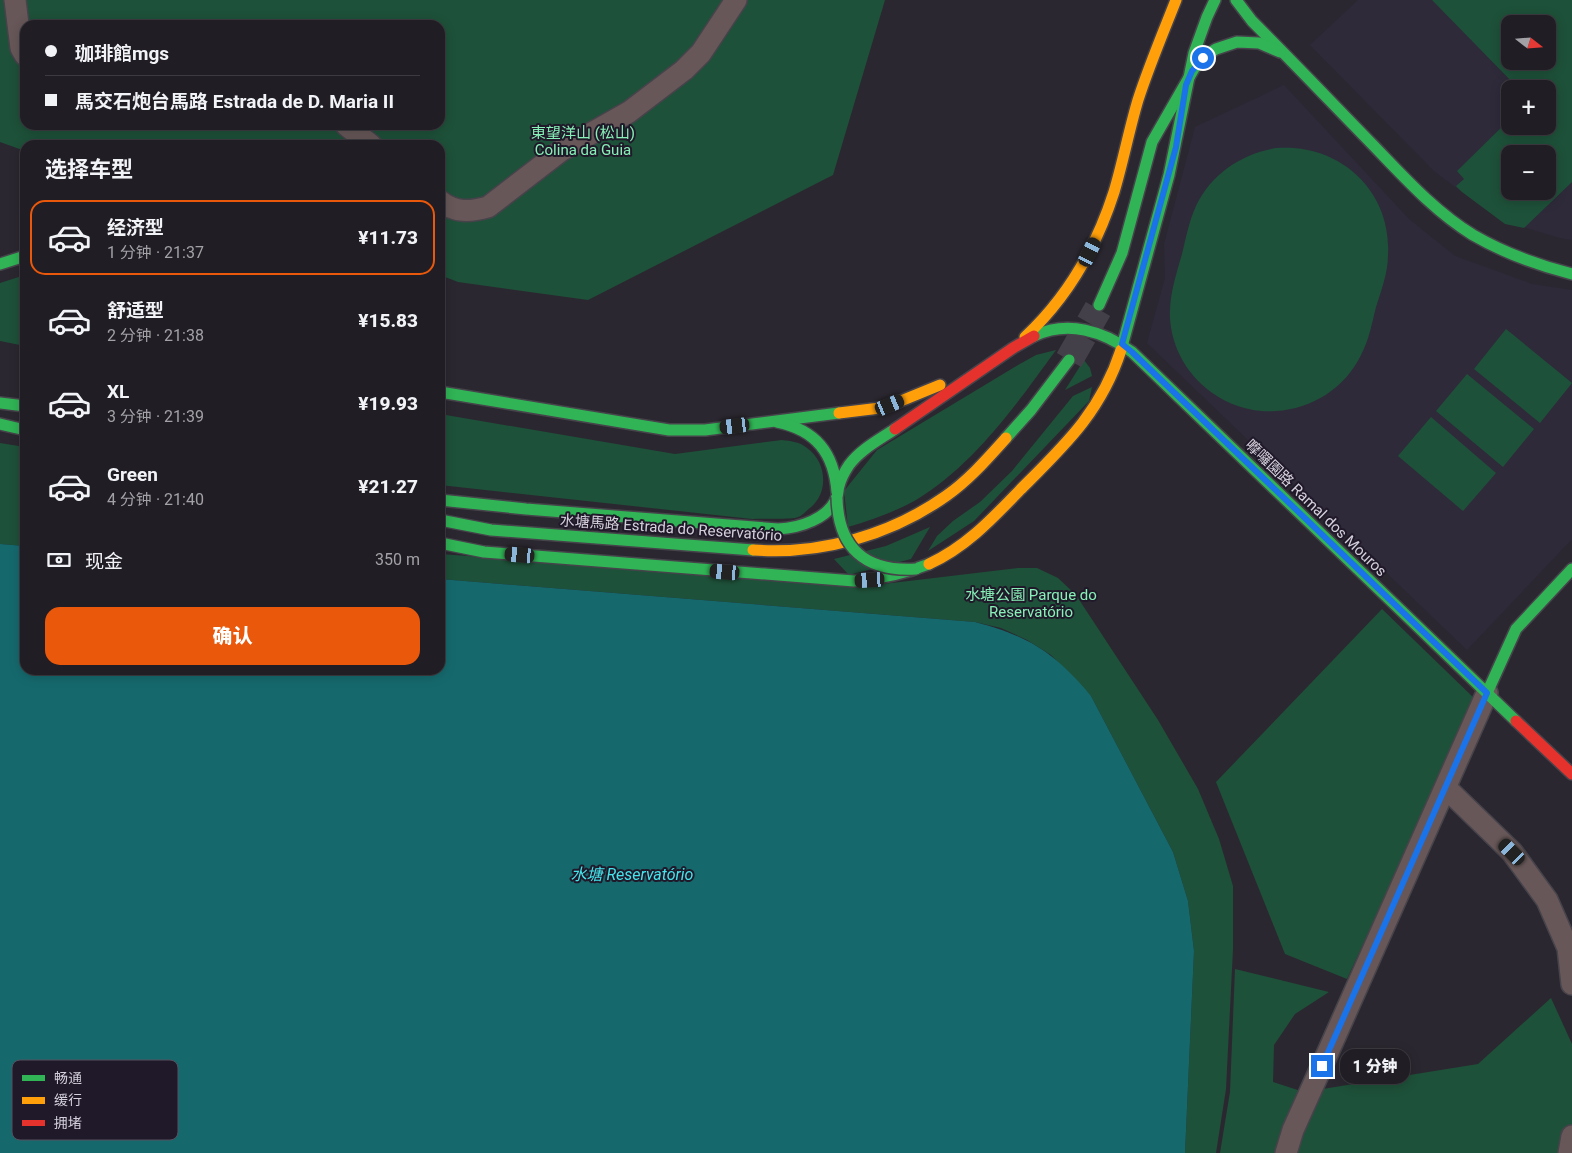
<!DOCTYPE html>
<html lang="zh">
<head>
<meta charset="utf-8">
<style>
  body { margin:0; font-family:Roboto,"Noto Sans SC",sans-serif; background:#28262c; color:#f1f3f6; height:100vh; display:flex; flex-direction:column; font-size:19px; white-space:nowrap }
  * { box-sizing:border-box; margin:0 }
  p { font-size:16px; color:#a2a2a6 }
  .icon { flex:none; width:28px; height:28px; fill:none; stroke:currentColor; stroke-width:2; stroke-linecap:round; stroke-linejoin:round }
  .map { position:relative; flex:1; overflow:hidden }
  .drawer { position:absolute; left:20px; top:140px; width:425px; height:535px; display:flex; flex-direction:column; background:#201d24; border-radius:15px; box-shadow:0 2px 12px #0003,0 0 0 1px #3d3b41 }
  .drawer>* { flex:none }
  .guide { position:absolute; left:20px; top:20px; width:425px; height:110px; border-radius:15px; box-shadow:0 2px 12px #0003,0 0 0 1px #3d3b41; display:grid; align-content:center; height:110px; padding:0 25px; background:#201d24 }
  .needle { width:32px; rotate:107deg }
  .controls { position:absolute; left:1501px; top:15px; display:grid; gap:10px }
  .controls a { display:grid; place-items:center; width:55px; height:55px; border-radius:10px; background:#201d24; box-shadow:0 2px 12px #0003,0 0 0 1px #3d3b41; font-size:25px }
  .end { position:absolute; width:22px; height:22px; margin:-11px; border:6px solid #1a73e8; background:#fff; box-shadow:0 0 0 2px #fff }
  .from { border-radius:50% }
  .bubble { position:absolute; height:35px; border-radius:15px; background:#201d24; box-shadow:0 2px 12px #0003,0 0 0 1px #3d3b41; font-size:16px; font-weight:800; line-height:35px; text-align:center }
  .car { position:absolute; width:15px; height:30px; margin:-15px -8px; border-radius:6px; box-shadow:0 0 4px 1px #0007; background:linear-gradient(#222 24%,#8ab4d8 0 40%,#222 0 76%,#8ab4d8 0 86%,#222 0) }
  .guide b { display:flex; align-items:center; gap:18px; height:48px; font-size:19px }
  .guide b+b { border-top:1px solid #3d3b41 }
  .guide i { width:12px; height:12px; background:#f1f3f6 }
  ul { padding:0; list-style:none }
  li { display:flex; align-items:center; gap:15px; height:75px; margin:0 10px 8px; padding:0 15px; border:2px solid transparent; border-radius:15px }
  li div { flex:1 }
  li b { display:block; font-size:19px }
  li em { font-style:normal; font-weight:800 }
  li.current { border-color:#ea580c }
  li>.icon { width:45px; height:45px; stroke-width:1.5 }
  h2 { padding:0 25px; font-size:22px; line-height:60px }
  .pay { display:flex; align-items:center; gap:12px; height:55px; padding:0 25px; font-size:19px }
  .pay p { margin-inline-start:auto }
  .cta { display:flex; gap:10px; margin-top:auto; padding:10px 25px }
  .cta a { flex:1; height:58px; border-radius:15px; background:#ea580c; color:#fff; font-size:20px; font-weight:800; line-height:58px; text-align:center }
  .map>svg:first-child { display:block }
  .education { fill:#2e2a3a; fill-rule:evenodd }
  .green { fill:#1e5139; fill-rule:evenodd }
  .water { fill:#15696d }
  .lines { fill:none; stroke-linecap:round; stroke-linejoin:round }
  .secondary-tunnel { stroke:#44404a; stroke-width:28; stroke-dasharray:28 14; stroke-linecap:butt }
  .street-casing { stroke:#46434b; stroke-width:24 }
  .fast-casing { stroke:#46434b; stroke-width:14 }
  .slow-casing { stroke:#46434b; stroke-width:14 }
  .jam-casing { stroke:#46434b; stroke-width:14 }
  .street { stroke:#675758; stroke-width:21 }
  .fast { stroke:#30b455; stroke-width:11 }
  .slow { stroke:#ff9f0a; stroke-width:11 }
  .jam { stroke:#e5322d; stroke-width:11 }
  .fast-bridge-casing { stroke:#46434b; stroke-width:14; stroke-linecap:butt }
  .fast-bridge { stroke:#30b455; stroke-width:11 }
  .route { stroke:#1a73e8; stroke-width:6 }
  .labels { text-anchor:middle; stroke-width:4; stroke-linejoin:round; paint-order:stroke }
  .park-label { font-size:15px; fill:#86f0b6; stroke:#20192a }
  .street-label { font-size:15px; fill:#d4d0db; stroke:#20192a }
  .water-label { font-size:16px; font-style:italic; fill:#43e5ec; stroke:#20192a }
  .key { fill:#20192a; stroke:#56505f; stroke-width:1 }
  .key-label { font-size:14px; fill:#d4d0db }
</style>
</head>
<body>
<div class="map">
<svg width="1572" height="1153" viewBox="0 0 1572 1153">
  <rect width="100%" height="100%" fill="#2b2730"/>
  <g class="education">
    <path d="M 1358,0 L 1572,0 L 1572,240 L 1560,238 L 1500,220 L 1435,172 L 1310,45 ZM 1510,24 L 1548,24 L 1548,61 L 1510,61 ZM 1510,89 L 1548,89 L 1548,126 L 1510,126 ZM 1510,154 L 1548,154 L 1548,191 L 1510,191 Z"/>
    <path d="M 1284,85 L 1409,219 L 1455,256 L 1532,284 L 1572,290 L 1572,539 L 1467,650 L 1147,343 L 1165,278 L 1164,244 L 1195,127 Z"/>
  </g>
  <g class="green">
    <path d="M 0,0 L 885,0 L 833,175 L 588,300 L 458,282 L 440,275 L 440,145 L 25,145 L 25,151 L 0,142 ZM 25,25 L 440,25 L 440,125 L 25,125 Z"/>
    <path d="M 1432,0 L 1572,0 L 1572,182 L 1524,228 L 1505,224 L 1462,192 L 1456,186 L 1464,179 L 1457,171 L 1510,119 L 1510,126 L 1548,126 L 1548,89 L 1519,89 ZM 1510,24 L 1548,24 L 1548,61 L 1510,61 ZM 1510,154 L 1548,154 L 1548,191 L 1510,191 Z"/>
    <path d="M 1276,148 C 1340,143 1392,191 1388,255 C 1388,273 1381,291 1376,307 C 1372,323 1369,340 1361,355 C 1345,388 1312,409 1276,411 C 1222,415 1173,372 1170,318 C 1169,296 1176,275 1182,254 C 1186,238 1189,221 1196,206 C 1212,173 1242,154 1276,148 Z"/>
    <path d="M 25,275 L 25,346 L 0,341 L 0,283 Z"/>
    <path d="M 1506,329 L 1572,383 L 1540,423 L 1474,369 Z"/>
    <path d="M 1056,350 C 1016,405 975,464 916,500 C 895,512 871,520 848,527 L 844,491 L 877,450 L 1018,365 L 1036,355 Z"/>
    <path d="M 1084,360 L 1090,368 L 1092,376 L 1065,390 Z"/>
    <path d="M 1467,374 L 1534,429 L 1503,467 L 1436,411 Z"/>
    <path d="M 1092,387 L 1089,401 L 974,521 L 928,551 L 937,536 L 953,521 L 980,502 L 1012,471 L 1073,396 Z"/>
    <path d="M 440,414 L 675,454 L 782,440 C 791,441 800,442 807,448 C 827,462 829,493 810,508 C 807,510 802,516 798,517 C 792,520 761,518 752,519 L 440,485 Z"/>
    <path d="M 1431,417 L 1496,473 L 1463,511 L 1398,456 Z"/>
    <path d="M 0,443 L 25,447 L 25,546 L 0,544 Z"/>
    <path d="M 930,527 L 911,559 L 849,575 L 834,559 L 886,546 Z"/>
    <path d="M 440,554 L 875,585 L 1018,568 L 1037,568 L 1058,578 L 1076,595 L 1158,720 L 1198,789 L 1219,839 L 1233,886 L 1233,949 L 1226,1089 L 1216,1153 L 1185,1153 L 1194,951 L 1188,901 L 1173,852 L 1091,696 L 1051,655 L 1027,640 L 1001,628 L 975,622 L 440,579 Z"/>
    <path d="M 1382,609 L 1476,700 L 1347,979 L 1285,954 L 1216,782 Z"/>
    <path d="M 1235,969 L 1329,992 L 1295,1014 L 1274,1045 L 1273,1082 L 1304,1092 L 1478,1064 L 1551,998 L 1572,1044 L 1572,1153 L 1220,1153 L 1230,1092 Z"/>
  </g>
  <path class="water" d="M 0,544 L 25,546 L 25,670 L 440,670 L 440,579 L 975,622 C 1029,636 1055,653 1091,696 L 1173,852 L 1188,901 L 1194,951 L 1185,1153 L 0,1153 Z"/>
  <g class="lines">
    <path class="secondary-tunnel" d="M 1069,360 L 1098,309"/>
    <defs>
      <g id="street">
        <path d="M 15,0 L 21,48 L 25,55"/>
        <path d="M 346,125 L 371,145"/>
        <path d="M 440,201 C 455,213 470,212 488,207 L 562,150 L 629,112 L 684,70 L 701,53 L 736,0"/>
        <path d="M 1446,788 L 1512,852 L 1547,900 L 1568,948 L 1572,984"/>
        <path d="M 1286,1153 L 1293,1130 L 1329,1050 L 1487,693"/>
        <path d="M 1569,1153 L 1572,1136"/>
      </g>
      <g id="fast">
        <path d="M 1236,0 L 1252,21 C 1292,61 1332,103 1372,144 C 1403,176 1434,211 1473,235 C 1504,253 1537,265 1572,274"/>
        <path d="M 0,264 L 25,256"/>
        <path d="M 1099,305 L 1122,253 L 1152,142 L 1195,67 L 1206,55 L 1216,49 L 1237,42 L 1259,43 L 1280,52"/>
        <path d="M 1034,336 C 1068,320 1103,331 1132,352 L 1516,721"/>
        <path d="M 1121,350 L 1169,175 L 1194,53 L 1207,17 L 1215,0"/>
        <path d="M 440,392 L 669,430 L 705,430 L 839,413"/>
        <path d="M 0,403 L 25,406"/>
        <path d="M 777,422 C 816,430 834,453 837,492"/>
        <path d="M 0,424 L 21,429"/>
        <path d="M 1006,438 L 1031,410 L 1069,360"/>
        <path d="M 440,500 L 526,509 L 778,529 C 799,528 829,519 837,497 C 838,494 838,489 839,486 C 841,478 845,471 849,465 C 861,449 879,440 895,429"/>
        <path d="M 440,520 L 491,530 L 753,550"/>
        <path d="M 440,543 L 484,552 L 854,581 C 880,579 904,574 929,564"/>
        <path d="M 1487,693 L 1516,629 L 1572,569"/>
      </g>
      <g id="slow">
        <path d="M 1025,337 C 1068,297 1096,248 1114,192 C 1123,162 1129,130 1138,100 C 1149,66 1163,33 1176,0"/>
        <path d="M 839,413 L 880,408 L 891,405 L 940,385"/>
        <path d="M 753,550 C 821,555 891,535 946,496 C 969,480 988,458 1006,438"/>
        <path d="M 929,564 C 966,547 992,519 1020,490 C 1064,446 1101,412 1121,350"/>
      </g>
      <g id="jam">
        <path d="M 895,429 L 1013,348 L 1034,336"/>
        <path d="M 1516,721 L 1572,774"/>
      </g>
    </defs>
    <use href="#street" class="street-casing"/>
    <use href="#fast" class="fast-casing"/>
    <use href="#slow" class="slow-casing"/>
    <use href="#jam" class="jam-casing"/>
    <use href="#street" class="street"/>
    <use href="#fast" class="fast"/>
    <use href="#slow" class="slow"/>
    <use href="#jam" class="jam"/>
    <defs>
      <path id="fast-bridge" d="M 837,497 C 838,548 865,572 916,569"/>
    </defs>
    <use href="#fast-bridge" class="fast-bridge-casing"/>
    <use href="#fast-bridge" class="fast-bridge"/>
  </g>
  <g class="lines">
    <path class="route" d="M 1203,58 L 1192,71 L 1186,85 L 1176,147 L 1122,344 L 1132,352 L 1487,693 L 1322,1066"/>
  </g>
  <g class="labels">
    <g class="park-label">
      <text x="583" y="138">東望洋山 (松山)<tspan x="583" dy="17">Colina da Guia</tspan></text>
      <text x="1031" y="600">水塘公園 Parque do<tspan x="1031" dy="17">Reservatório</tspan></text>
    </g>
    <g class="street-label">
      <text transform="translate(1316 508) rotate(44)" y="5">嚤囉園路 Ramal dos Mouros</text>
      <text transform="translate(671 528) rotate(4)" y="5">水塘馬路 Estrada do Reservatório</text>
    </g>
    <g class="water-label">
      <text x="632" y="880">水塘 Reservatório</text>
    </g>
  </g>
  <rect x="12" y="1060" width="166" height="80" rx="8" class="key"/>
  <rect x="22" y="1075" width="23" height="6" fill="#30b455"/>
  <rect x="22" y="1097" width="23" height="7" fill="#ff9f0a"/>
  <rect x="22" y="1120" width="23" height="6" fill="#e5322d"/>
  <g class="key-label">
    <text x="54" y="1083">畅通</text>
    <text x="54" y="1105">缓行</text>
    <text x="54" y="1128">拥堵</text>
  </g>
</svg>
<div class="controls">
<a><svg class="needle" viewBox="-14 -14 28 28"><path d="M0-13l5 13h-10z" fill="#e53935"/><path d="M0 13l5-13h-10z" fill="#a2a2a6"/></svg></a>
<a>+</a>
<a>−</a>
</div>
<i class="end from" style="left:1203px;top:58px"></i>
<i class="end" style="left:1322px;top:1066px"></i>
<div class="bubble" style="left:1340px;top:1049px;width:70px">1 分钟</div>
<i class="car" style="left:1090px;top:252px;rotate:26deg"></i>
<i class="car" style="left:890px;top:405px;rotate:68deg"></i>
<i class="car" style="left:735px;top:426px;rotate:263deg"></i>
<i class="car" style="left:520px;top:555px;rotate:275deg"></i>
<i class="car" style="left:725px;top:572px;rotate:275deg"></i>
<i class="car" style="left:870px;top:580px;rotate:267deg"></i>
<i class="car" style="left:1512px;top:852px;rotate:315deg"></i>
<div class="guide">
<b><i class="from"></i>珈琲館mgs</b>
<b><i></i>馬交石炮台馬路 Estrada de D. Maria II</b>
</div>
<section class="drawer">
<h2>选择车型</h2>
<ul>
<li class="current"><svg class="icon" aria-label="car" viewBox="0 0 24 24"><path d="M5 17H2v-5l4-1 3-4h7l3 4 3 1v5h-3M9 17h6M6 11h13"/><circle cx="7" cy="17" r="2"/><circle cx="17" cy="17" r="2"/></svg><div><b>经济型</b><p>1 分钟 · 21:37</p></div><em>¥11.73</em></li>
<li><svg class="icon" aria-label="car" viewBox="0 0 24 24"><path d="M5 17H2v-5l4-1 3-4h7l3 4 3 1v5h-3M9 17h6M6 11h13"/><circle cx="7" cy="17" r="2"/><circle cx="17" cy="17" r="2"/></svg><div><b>舒适型</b><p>2 分钟 · 21:38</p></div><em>¥15.83</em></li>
<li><svg class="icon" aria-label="car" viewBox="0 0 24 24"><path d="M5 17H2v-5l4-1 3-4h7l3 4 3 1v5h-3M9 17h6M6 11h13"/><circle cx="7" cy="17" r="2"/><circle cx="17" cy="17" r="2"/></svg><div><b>XL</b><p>3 分钟 · 21:39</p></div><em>¥19.93</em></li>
<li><svg class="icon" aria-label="car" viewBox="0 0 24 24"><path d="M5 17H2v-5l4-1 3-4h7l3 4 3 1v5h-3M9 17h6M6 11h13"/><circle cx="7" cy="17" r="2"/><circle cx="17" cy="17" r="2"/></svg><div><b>Green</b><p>4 分钟 · 21:40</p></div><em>¥21.27</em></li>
</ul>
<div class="pay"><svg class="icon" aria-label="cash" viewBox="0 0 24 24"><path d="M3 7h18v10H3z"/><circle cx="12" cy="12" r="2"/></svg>现金<p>350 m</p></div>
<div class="cta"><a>确认</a></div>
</section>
</div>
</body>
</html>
